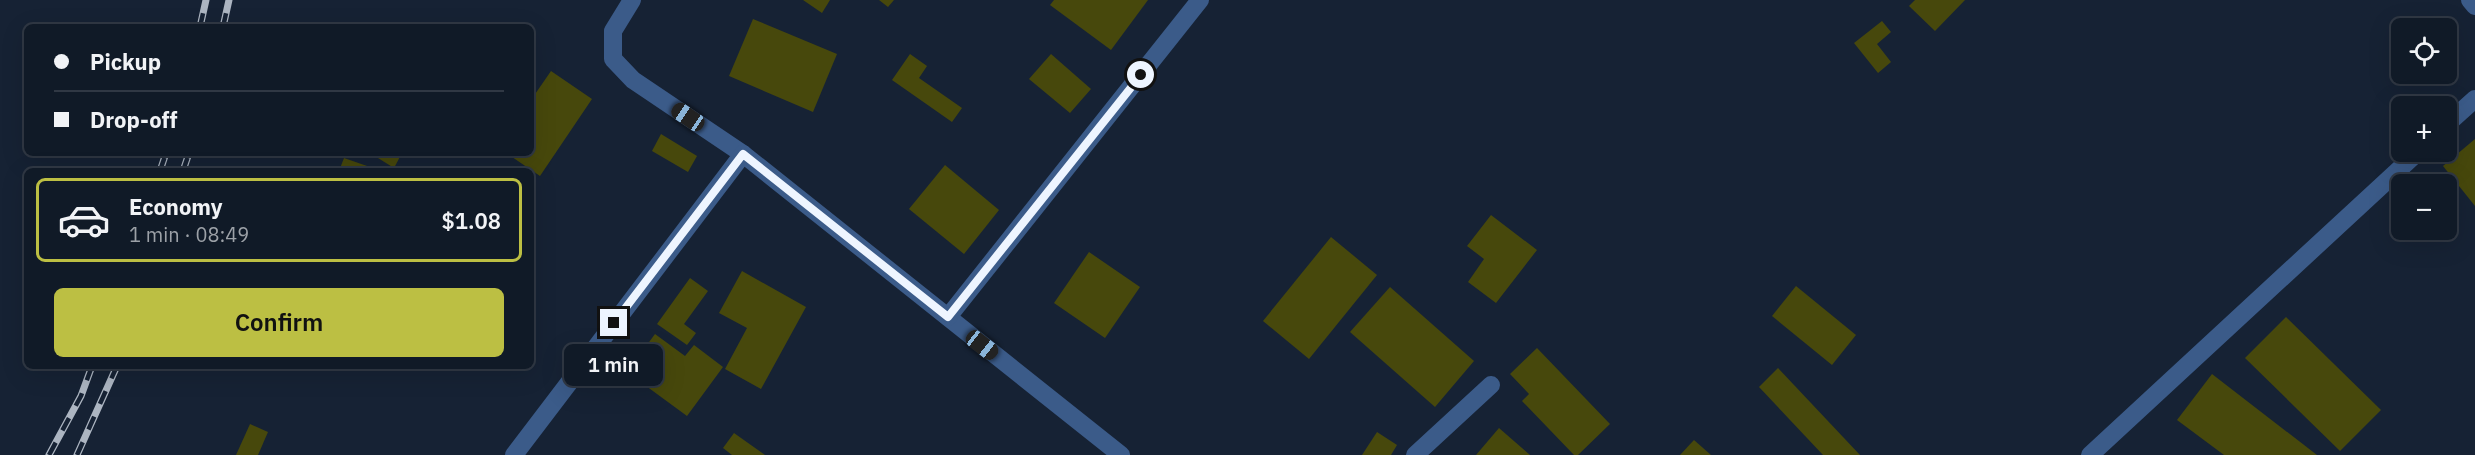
<!DOCTYPE html>
<html lang="en">
<head>
<meta charset="utf-8">
<style>
  body { margin:0; font-family:"IBM Plex Sans",sans-serif; background:#1e2733; color:#f1f3f6; height:100vh; display:flex; flex-direction:column; font-size:22px; white-space:nowrap }
  * { box-sizing:border-box; margin:0 }
  p { font-size:20px; color:#9ca1a7 }
  .icon { flex:none; width:33px; height:33px; fill:none; stroke:currentColor; stroke-width:2; stroke-linecap:round; stroke-linejoin:round }
  .map { position:relative; flex:1; overflow:hidden }
  .panel { position:absolute; left:24px; top:168px; width:510px; height:201px; display:flex; flex-direction:column; background:#101a27; border-radius:9px; box-shadow:0 6px 24px #0002,0 0 0 2px #303844 }
  .panel>* { flex:none }
  .top-card { position:absolute; left:24px; top:24px; width:510px; height:132px; border-radius:9px; box-shadow:0 6px 24px #0002,0 0 0 2px #303844; display:grid; align-content:center; height:132px; padding:0 30px; background:#101a27 }
  .buttons { position:absolute; left:2391px; top:18px; display:grid; gap:12px }
  .buttons a { display:grid; place-items:center; width:66px; height:66px; border-radius:9px; background:#101a27; box-shadow:0 6px 24px #0002,0 0 0 2px #303844; font-size:30px }
  .end { position:absolute; width:27px; height:27px; margin:-14px; border:8px solid #eef5ff; background:#111; box-shadow:0 0 0 3px #111 }
  .from { border-radius:50% }
  .bubble { position:absolute; height:42px; border-radius:9px; background:#101a27; box-shadow:0 6px 24px #0002,0 0 0 2px #303844; font-size:20px; font-weight:600; line-height:42px; text-align:center }
  .car { position:absolute; width:18px; height:36px; margin:-18px -9px; border-radius:8px; box-shadow:0 0 4px 2px #0007; background:linear-gradient(#222 24%,#8ab4d8 0 40%,#222 0 76%,#8ab4d8 0 86%,#222 0) }
  .top-card b { display:flex; align-items:center; gap:21px; height:57px; font-size:22px }
  .top-card b+b { border-top:2px solid #303844 }
  .top-card i { width:15px; height:15px; background:#f1f3f6 }
  ul { padding:10px 0 0; list-style:none }
  li { display:flex; align-items:center; gap:18px; height:84px; margin:0 12px 9px; padding:0 18px; border:3px solid transparent; border-radius:9px }
  li div { flex:1 }
  li b { display:block; font-size:22px }
  li em { font-style:normal; font-weight:600 }
  li.on { border-color:#bcbf43 }
  li>.icon { width:54px; height:54px; stroke-width:1.5 }
  .action { display:flex; gap:12px; margin-top:auto; padding:12px 30px }
  .action a { flex:1; height:69px; border-radius:9px; background:#bcbf43; color:#111; font-size:24px; font-weight:600; line-height:69px; text-align:center }
  .map>svg:first-child { display:block }
  .building { fill:#47480c }
  .lines { fill:none; stroke-linecap:round; stroke-linejoin:round }
  .street { stroke:#3b5b89; stroke-width:18 }
  .rail-casing { stroke:#acb5c1; stroke-width:7 }
  .rail { stroke:#162234; stroke-width:4.5; stroke-dasharray:14; stroke-linecap:butt }
  .route { stroke:#eef5ff; stroke-width:8 }
</style>
</head>
<body>
<div class="map">
<svg width="2475" height="455" viewBox="0 0 2475 455">
  <rect width="100%" height="100%" fill="#162234"/>
  <g class="building">
    <path d="M 803,0 L 830,0 L 822,13 Z"/>
    <path d="M 879,0 L 894,0 L 888,7 Z"/>
    <path d="M 1054,0 L 1148,0 L 1111,50 L 1050,5 Z"/>
    <path d="M 1915,0 L 1965,0 L 1935,31 L 1909,6 Z"/>
    <path d="M 753,19 L 837,54 L 813,112 L 729,76 Z"/>
    <path d="M 1882,21 L 1891,32 L 1877,44 L 1891,62 L 1878,73 L 1854,43 Z"/>
    <path d="M 910,54 L 927,66 L 919,78 L 962,108 L 952,122 L 892,80 Z"/>
    <path d="M 1051,54 L 1091,89 L 1070,113 L 1029,79 Z"/>
    <path d="M 551,71 L 592,99 L 540,176 L 506,153 L 531,153 L 531,100 Z"/>
    <path d="M 661,134 L 697,156 L 688,172 L 652,151 Z"/>
    <path d="M 2475,139 L 2475,206 L 2443,166 Z"/>
    <path d="M 370,153 L 402,153 L 394,168 Z"/>
    <path d="M 344,158 L 370,167 L 369,171 L 339,171 Z"/>
    <path d="M 945,165 L 999,210 L 964,254 L 909,209 Z"/>
    <path d="M 1491,215 L 1537,250 L 1496,303 L 1468,282 L 1484,259 L 1467,246 Z"/>
    <path d="M 1331,237 L 1377,275 L 1309,359 L 1263,321 Z"/>
    <path d="M 1089,252 L 1140,287 L 1105,338 L 1054,303 Z"/>
    <path d="M 742,271 L 806,307 L 761,389 L 725,369 L 747,328 L 719,313 Z"/>
    <path d="M 690,278 L 708,291 L 684,324 L 696,333 L 687,345 L 657,324 Z"/>
    <path d="M 1796,286 L 1856,335 L 1832,365 L 1772,316 Z"/>
    <path d="M 1390,287 L 1474,361 L 1435,407 L 1350,332 Z"/>
    <path d="M 2286,317 L 2381,410 L 2340,451 L 2245,358 Z"/>
    <path d="M 655,334 L 685,356 L 694,345 L 723,367 L 687,416 L 627,372 Z"/>
    <path d="M 1537,348 L 1610,424 L 1578,455 L 1574,455 L 1522,401 L 1529,394 L 1510,374 Z"/>
    <path d="M 1778,368 L 1860,455 L 1823,455 L 1759,387 Z"/>
    <path d="M 2212,374 L 2317,455 L 2224,455 L 2177,420 Z"/>
    <path d="M 250,424 L 268,432 L 258,455 L 236,455 Z"/>
    <path d="M 1499,428 L 1530,455 L 1476,455 Z"/>
    <path d="M 1377,432 L 1397,445 L 1391,455 L 1362,455 Z"/>
    <path d="M 734,433 L 765,455 L 732,455 L 723,448 Z"/>
    <path d="M 1694,440 L 1711,455 L 1680,455 Z"/>
  </g>
  <g class="lines">
    <g class="street">
      <path d="M 632,0 L 613,31 L 613,59 L 633,80 L 743,154 L 1121,455"/>
      <path d="M 2470,0 L 2475,6"/>
      <path d="M 2446,125 L 2475,99"/>
      <path d="M 948,317 L 1200,0"/>
      <path d="M 514,455 L 743,154"/>
      <path d="M 1415,455 L 1491,385"/>
      <path d="M 2090,455 L 2418,152"/>
    </g>
    <defs>
      <g id="rail">
        <path d="M 200,27 L 206,0"/>
        <path d="M 223,27 L 229,0"/>
        <path d="M 160,171 L 166,153"/>
        <path d="M 183,171 L 189,153"/>
        <path d="M 49,455 L 81,396 L 92,366"/>
        <path d="M 77,455 L 117,366"/>
      </g>
    </defs>
    <use href="#rail" class="rail-casing"/>
    <use href="#rail" class="rail"/>
  </g>
  <g class="lines">
    <path class="route" d="M 614,323 L 743,154 L 948,317 L 1141,75"/>
  </g>
</svg>
<div class="buttons">
<a><svg class="icon" aria-label="locate" viewBox="0 0 24 24"><circle cx="12" cy="12" r="6"/><path d="M12 2v4M12 18v4M2 12h4M18 12h4"/></svg></a>
<a>+</a>
<a>−</a>
</div>
<i class="end from" style="left:1141px;top:75px"></i>
<i class="end" style="left:614px;top:323px"></i>
<div class="bubble" style="left:564px;top:344px;width:99px">1 min</div>
<i class="car" style="left:688px;top:117px;rotate:304deg"></i>
<i class="car" style="left:982px;top:345px;rotate:128deg"></i>
<div class="top-card">
<b><i class="from"></i>Pickup</b>
<b><i></i>Drop-off</b>
</div>
<section class="panel">
<ul>
<li class="on"><svg class="icon" aria-label="car" viewBox="0 0 24 24"><path d="M5 17H2v-5l4-1 3-4h7l3 4 3 1v5h-3M9 17h6M6 11h13"/><circle cx="7" cy="17" r="2"/><circle cx="17" cy="17" r="2"/></svg><div><b>Economy</b><p>1 min · 08:49</p></div><em>$1.08</em></li>
</ul>
<div class="action"><a>Confirm</a></div>
</section>
</div>
</body>
</html>
